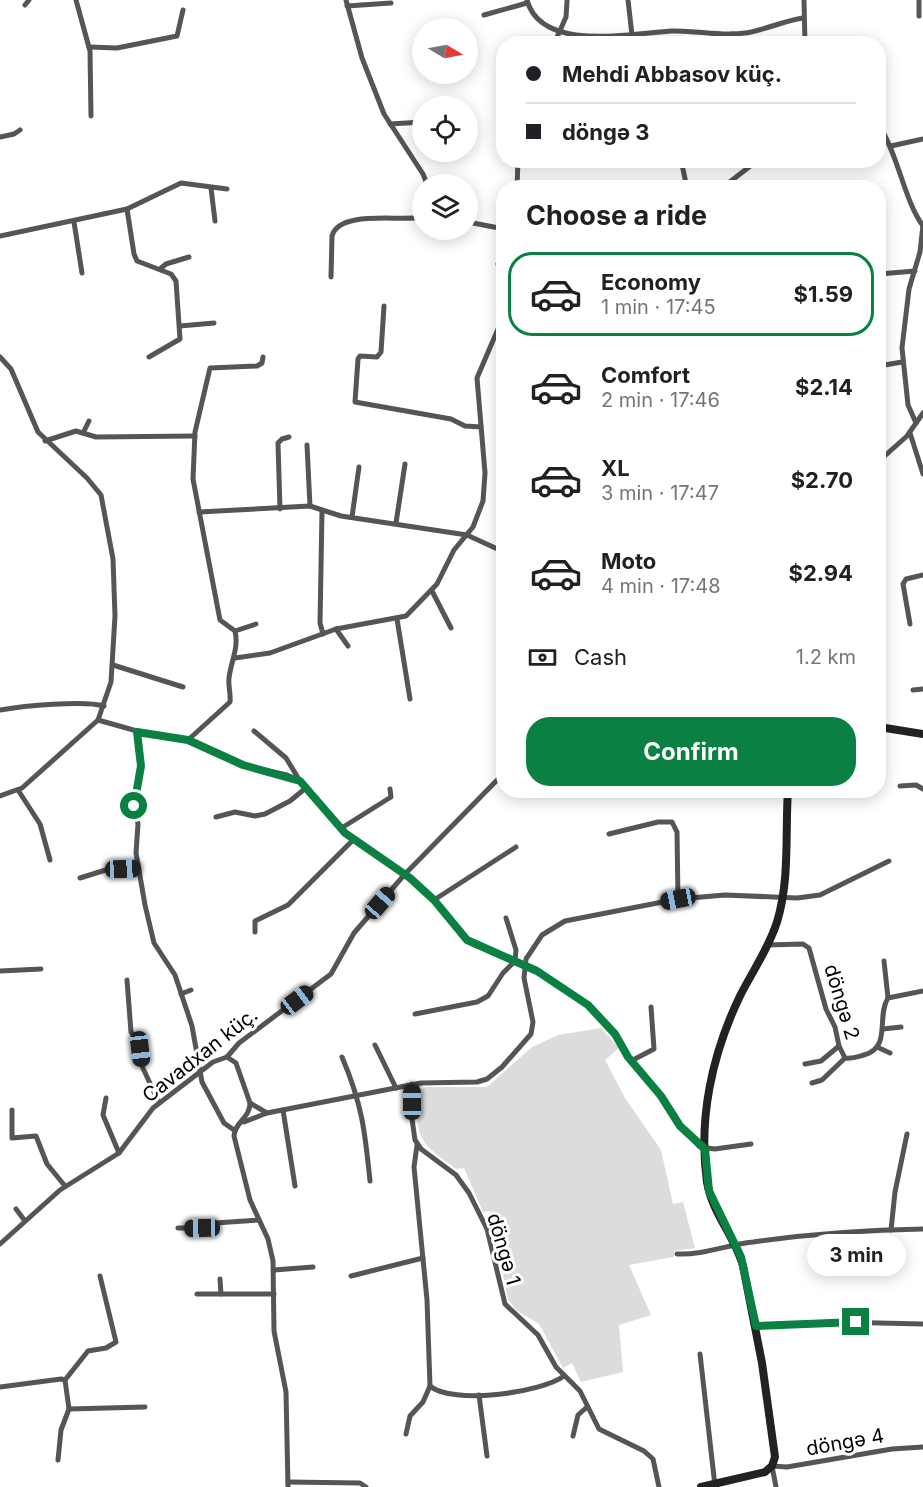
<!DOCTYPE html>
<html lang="en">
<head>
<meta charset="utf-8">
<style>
  body { margin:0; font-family:Inter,sans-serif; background:#f2f2f2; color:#202124; height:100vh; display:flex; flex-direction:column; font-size:22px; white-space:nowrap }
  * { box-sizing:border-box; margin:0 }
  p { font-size:20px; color:#757577 }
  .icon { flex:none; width:33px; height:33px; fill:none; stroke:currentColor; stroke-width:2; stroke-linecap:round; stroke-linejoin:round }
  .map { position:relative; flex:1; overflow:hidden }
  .drawer { position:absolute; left:496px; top:180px; width:390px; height:618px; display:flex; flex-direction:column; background:#fff; border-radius:24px; box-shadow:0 3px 15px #0003 }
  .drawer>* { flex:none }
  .top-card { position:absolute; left:496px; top:36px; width:390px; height:132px; border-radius:24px; box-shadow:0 3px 15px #0003; display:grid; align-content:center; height:132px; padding:0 30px; background:#fff }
  .needle { width:39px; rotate:100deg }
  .controls { position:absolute; left:412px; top:18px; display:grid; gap:12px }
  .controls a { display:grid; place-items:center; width:66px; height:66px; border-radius:50%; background:#fff; box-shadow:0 3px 15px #0003; font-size:30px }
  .end { position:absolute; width:27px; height:27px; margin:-14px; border:8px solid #0b8043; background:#fff; box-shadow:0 0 0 3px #fff }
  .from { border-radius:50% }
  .bubble { position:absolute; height:42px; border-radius:21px; background:#fff; box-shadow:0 3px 15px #0003; font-size:20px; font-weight:700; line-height:42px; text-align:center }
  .car { position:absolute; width:18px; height:36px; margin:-18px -9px; border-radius:8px; box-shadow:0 0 4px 2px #0007; background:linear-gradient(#222 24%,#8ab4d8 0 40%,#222 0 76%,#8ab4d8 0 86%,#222 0) }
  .top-card b { display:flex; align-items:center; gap:21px; height:57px; font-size:22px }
  .top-card b+b { border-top:2px solid #e0e0e0 }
  .top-card i { width:15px; height:15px; background:#202124 }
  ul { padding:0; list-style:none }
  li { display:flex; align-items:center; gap:18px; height:84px; margin:0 12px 9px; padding:0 18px; border:3px solid transparent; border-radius:24px }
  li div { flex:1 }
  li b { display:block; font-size:22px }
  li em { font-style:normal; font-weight:700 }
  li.on { border-color:#0b8043 }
  li>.icon { width:54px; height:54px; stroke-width:1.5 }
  h2 { padding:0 30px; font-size:27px; line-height:72px }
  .pay { display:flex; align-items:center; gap:15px; height:66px; padding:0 30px; font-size:22px }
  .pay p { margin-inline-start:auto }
  .button { display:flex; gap:12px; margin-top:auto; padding:12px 30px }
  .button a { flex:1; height:69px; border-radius:24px; background:#0b8043; color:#fff; font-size:24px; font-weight:700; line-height:69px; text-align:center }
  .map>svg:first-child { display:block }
  .green { fill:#dcdcdc }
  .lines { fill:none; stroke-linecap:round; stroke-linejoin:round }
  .street { stroke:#555; stroke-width:5 }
  .secondary { stroke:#222; stroke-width:8 }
  .route { stroke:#0b8043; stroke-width:8 }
  .labels { text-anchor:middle; stroke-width:6; stroke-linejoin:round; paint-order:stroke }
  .street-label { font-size:20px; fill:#000; stroke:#fff }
</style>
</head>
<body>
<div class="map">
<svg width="923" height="1487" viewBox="0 0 923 1487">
  <rect width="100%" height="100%" fill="#fff"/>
  <path class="green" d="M 601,1028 L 619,1048 L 605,1060 L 625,1098 L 661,1150 L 673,1204 L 683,1202 L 695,1248 L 674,1251 L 674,1257 L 629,1265 L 651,1315 L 619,1325 L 623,1372 L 581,1382 L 572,1363 L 563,1368 L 539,1324 L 516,1310 L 508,1299 L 490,1211 L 483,1212 L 464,1168 L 456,1169 C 416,1139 417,1141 418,1091 L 426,1087 L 487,1087 L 532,1047 L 558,1035 Z"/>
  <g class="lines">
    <g class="street">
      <path d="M 76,0 L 90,51 L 91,116"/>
      <path d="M 346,0 L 362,58 L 384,114 L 423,174 L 427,184"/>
      <path d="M 527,0 C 541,53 633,33 672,31 C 696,30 721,37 745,33 C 765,30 783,21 803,18"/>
      <path d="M 628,0 L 632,35"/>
      <path d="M 804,0 L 805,44"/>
      <path d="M 25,5 L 29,0"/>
      <path d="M 347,6 L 391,3"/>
      <path d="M 484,15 L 527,3"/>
      <path d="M 919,16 L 919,0"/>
      <path d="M 554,44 L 566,17 L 567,1"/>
      <path d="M 730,44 L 733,34"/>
      <path d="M 89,47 L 117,48 L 177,36 L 183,10"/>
      <path d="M 390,124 L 423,122"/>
      <path d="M 879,125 C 899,157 904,200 923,226"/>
      <path d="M 0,137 L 14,134 L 20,130"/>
      <path d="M 891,146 L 923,139"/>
      <path d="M 681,160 L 687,188"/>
      <path d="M 211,188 L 215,221"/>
      <path d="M 517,188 L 518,160"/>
      <path d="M 722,188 L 758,160"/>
      <path d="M 127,209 L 134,254 L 137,261 L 171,274 L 176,281 L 180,339 L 149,357"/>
      <path d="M 74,222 L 82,273"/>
      <path d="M 468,222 L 504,229"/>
      <path d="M 0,236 L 127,209 L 181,183 L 227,189"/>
      <path d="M 504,245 L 498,264 L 504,289"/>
      <path d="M 160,269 L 166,264 L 189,257"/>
      <path d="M 879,274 L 915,271"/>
      <path d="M 331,277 L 332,236 C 339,209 402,222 423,217"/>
      <path d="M 384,306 L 381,352 L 377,357 L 360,356 L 358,359 L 355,402 L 451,419 L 465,426 L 481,427"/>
      <path d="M 180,326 L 214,323"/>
      <path d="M 0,357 L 11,369 L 38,432 L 87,478 L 101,495 L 113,559 L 115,616 L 111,682 L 98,720 L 22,788 L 0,796"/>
      <path d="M 879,366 L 902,362"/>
      <path d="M 916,423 L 908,405 L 902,348 L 909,289 L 920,252 L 923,225"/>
      <path d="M 83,433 L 89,421"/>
      <path d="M 910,433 L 923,474"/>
      <path d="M 45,441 L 76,431 L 96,437 L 195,436"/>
      <path d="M 307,445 L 310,506"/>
      <path d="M 879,461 L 907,436 L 923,413"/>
      <path d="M 280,509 L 278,443 L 282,439 L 289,437"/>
      <path d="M 322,511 L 320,623 L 323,634"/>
      <path d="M 199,512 L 310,506 L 341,516 L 467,535 L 504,552"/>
      <path d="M 352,517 L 359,467"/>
      <path d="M 396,523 L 405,464"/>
      <path d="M 432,591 L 451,628"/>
      <path d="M 397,619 L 410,699"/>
      <path d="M 910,624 L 903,584 L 906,579 L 923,575"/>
      <path d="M 336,629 L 348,646"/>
      <path d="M 235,631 L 256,624"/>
      <path d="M 235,658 L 270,653 L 336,629 L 406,616 L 437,584 L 454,550 L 473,527 L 483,501 L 485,473 L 477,378 L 504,315"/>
      <path d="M 113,665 L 183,687"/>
      <path d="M 913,690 L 923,689"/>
      <path d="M 0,710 C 23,706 84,700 104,706"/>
      <path d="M 98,720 L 144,733 L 188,740 L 243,765 L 287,775 L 300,781 L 345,833 L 413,881 L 434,900 L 467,941 L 530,967 L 588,1005 L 615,1034 L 631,1061 L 661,1096 L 680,1126 L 700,1147 L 715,1149 L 751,1144"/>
      <path d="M 254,731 L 286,758 L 300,781"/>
      <path d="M 137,732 L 141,766 L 134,805 L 138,824 L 136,853 L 145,905 L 154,943 L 175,975 L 192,1026 L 202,1082 L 224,1123 L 234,1130"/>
      <path d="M 188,740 L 230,702 C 231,694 228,686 229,678 C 231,661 239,648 235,631 L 220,620 L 193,479 L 195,432 L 210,368 L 257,366 L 262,363 L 263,357"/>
      <path d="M 900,786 L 916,785 L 923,789"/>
      <path d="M 18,790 L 40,824 L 50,860"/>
      <path d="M 216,817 L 235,812 L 255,816 L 265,814 L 290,801 L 307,787"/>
      <path d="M 340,829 L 391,797 L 390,789"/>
      <path d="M 609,834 L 658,822 L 672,822 L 677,832 L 678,899"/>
      <path d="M 80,878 L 109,869 L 138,868"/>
      <path d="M 434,900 L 516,847"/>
      <path d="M 255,932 L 255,921 L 288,905 L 353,840"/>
      <path d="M 767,945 L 803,944 L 809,948 L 826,1009 L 835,1027 L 839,1046 L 845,1058 C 852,1059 857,1057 864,1055 C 892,1047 876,1017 888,998 L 923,991"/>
      <path d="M 884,961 L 888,998"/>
      <path d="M 0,971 L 41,969"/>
      <path d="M 127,980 L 131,1032 L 138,1041 L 142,1066 L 159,1103"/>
      <path d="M 181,994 L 191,990"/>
      <path d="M 415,1014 L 477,1002 L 488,996 L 503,973 L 515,961 L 516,950 L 506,918"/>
      <path d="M 883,1029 L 901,1027"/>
      <path d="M 375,1045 L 396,1088"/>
      <path d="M 877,1047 L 890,1053"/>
      <path d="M 227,1057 L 236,1063 L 250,1103 L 267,1113 L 421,1083 L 477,1082 L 487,1079 L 502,1067 L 531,1034 L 533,1022 L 524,978 L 526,959 L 542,935 L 565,921 L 678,899 L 725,895 L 797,898 L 820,895 L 889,861"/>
      <path d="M 342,1057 C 362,1104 365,1131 370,1181"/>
      <path d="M 631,1061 L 654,1049 L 651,1007"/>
      <path d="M 805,1064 L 821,1061 L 839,1046"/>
      <path d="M 812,1083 L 822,1080 L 845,1058"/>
      <path d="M 412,1084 L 412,1119 L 415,1140 L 421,1149 L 456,1175 L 469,1193 L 487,1229 L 505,1304 L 538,1335 L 556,1367 L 580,1391 L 599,1429 L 644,1451 L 653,1459 L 659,1487"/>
      <path d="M 106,1098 L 103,1115 L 119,1153"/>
      <path d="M 250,1103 C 250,1118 235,1122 234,1136 L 250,1200 L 268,1239 L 273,1261 L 274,1331 L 286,1392 L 288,1487"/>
      <path d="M 12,1110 L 12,1138 L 36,1136 L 47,1164 L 65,1186"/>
      <path d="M 283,1110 L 295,1186"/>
      <path d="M 244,1122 L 267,1113"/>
      <path d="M 417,1145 L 414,1167 L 427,1300 L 430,1386 C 452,1405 541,1393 564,1376"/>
      <path d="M 16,1209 L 25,1221"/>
      <path d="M 178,1228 L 205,1228 L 215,1223 L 259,1220"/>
      <path d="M 891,1230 L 895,1192 L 907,1134"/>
      <path d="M 0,1244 L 60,1190 L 119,1153 L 153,1108 L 213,1062 L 227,1057 L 239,1043 L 331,974 L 354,933 L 405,874 L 504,773"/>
      <path d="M 677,1254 C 704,1255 726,1245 753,1242 C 809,1234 866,1230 923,1229"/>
      <path d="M 274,1270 L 313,1267"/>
      <path d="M 351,1276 L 423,1258"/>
      <path d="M 220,1279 L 221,1294"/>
      <path d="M 197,1294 L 274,1294"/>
      <path d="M 756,1326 L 835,1322 L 923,1324"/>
      <path d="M 700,1354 L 715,1486"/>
      <path d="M 65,1380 L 88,1351 L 106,1348 L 116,1342 L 100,1276"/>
      <path d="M 0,1387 L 61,1379 L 65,1380 L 69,1409 L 145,1407"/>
      <path d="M 479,1395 L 487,1456"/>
      <path d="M 406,1434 L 410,1416 L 423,1402 L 430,1386"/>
      <path d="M 573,1436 L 578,1415 L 587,1407"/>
      <path d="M 58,1460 L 61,1430 L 69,1409"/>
      <path d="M 288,1482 L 360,1483 L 366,1487"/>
      <path d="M 776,1487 L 772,1466 L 787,1467 L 892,1449 L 923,1447"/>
    </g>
    <g class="secondary">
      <path d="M 879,727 L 923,734"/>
      <path d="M 701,1487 L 765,1472 L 772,1466 L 775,1457 L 762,1363 L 743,1266 C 735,1237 712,1213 707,1182 C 698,1119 712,1054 740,996 C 752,972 769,948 777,922 C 790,880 785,834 788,790"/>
    </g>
  </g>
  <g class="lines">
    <path class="route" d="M 134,806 L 141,766 L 137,732 L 188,740 L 243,765 L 300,781 L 345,833 L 410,878 L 434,900 L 467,940 L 537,971 L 588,1005 L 615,1034 L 628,1057 L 661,1096 L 680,1126 L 705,1149 L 709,1191 L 741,1257 L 756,1326 L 856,1322"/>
  </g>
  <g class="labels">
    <g class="street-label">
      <text transform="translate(842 1002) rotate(73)" y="7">döngə 2</text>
      <text transform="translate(200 1055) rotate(-38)" y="7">Cavadxan küç.</text>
      <text transform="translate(504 1249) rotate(74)" y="7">döngə 1</text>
      <text transform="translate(845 1442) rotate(-10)" y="7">döngə 4</text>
    </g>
  </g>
</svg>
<div class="controls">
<a><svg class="needle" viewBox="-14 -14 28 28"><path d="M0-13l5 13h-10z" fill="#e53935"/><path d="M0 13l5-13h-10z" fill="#757577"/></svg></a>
<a><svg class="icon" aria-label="locate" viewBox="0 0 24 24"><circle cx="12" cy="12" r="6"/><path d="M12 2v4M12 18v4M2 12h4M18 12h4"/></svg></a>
<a><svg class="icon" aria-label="layers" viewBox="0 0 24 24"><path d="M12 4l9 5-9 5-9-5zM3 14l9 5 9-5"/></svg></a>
</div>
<i class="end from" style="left:134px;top:806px"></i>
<i class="end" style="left:856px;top:1322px"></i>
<div class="bubble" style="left:807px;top:1234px;width:99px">3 min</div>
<i class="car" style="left:123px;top:869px;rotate:88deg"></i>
<i class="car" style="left:678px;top:899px;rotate:259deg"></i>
<i class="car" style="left:380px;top:903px;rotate:41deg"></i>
<i class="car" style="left:297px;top:1000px;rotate:53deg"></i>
<i class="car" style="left:140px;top:1049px;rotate:173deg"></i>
<i class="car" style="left:412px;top:1102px;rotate:0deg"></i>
<i class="car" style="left:202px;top:1228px;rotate:269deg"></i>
<div class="top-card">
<b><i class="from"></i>Mehdi Abbasov küç.</b>
<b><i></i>döngə 3</b>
</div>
<section class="drawer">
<h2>Choose a ride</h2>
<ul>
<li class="on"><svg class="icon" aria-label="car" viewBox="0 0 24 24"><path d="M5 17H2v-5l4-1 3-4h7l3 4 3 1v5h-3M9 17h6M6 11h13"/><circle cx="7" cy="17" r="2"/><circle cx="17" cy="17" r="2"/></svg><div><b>Economy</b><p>1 min · 17:45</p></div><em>$1.59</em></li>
<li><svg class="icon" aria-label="car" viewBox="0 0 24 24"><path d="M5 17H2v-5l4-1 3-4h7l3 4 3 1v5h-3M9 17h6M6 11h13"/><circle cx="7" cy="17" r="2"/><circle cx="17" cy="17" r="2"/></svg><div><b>Comfort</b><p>2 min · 17:46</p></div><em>$2.14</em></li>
<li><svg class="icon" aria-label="car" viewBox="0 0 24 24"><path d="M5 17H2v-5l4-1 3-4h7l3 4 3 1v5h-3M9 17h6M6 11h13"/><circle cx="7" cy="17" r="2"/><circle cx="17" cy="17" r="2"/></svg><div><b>XL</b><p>3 min · 17:47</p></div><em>$2.70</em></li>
<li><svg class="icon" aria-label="car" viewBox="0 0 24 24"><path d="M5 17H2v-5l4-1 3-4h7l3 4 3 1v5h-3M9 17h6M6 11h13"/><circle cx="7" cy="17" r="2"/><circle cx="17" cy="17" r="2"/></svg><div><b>Moto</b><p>4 min · 17:48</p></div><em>$2.94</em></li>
</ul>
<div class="pay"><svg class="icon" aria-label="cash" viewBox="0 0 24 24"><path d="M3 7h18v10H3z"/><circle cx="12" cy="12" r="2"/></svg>Cash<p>1.2 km</p></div>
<div class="button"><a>Confirm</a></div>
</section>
</div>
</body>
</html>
